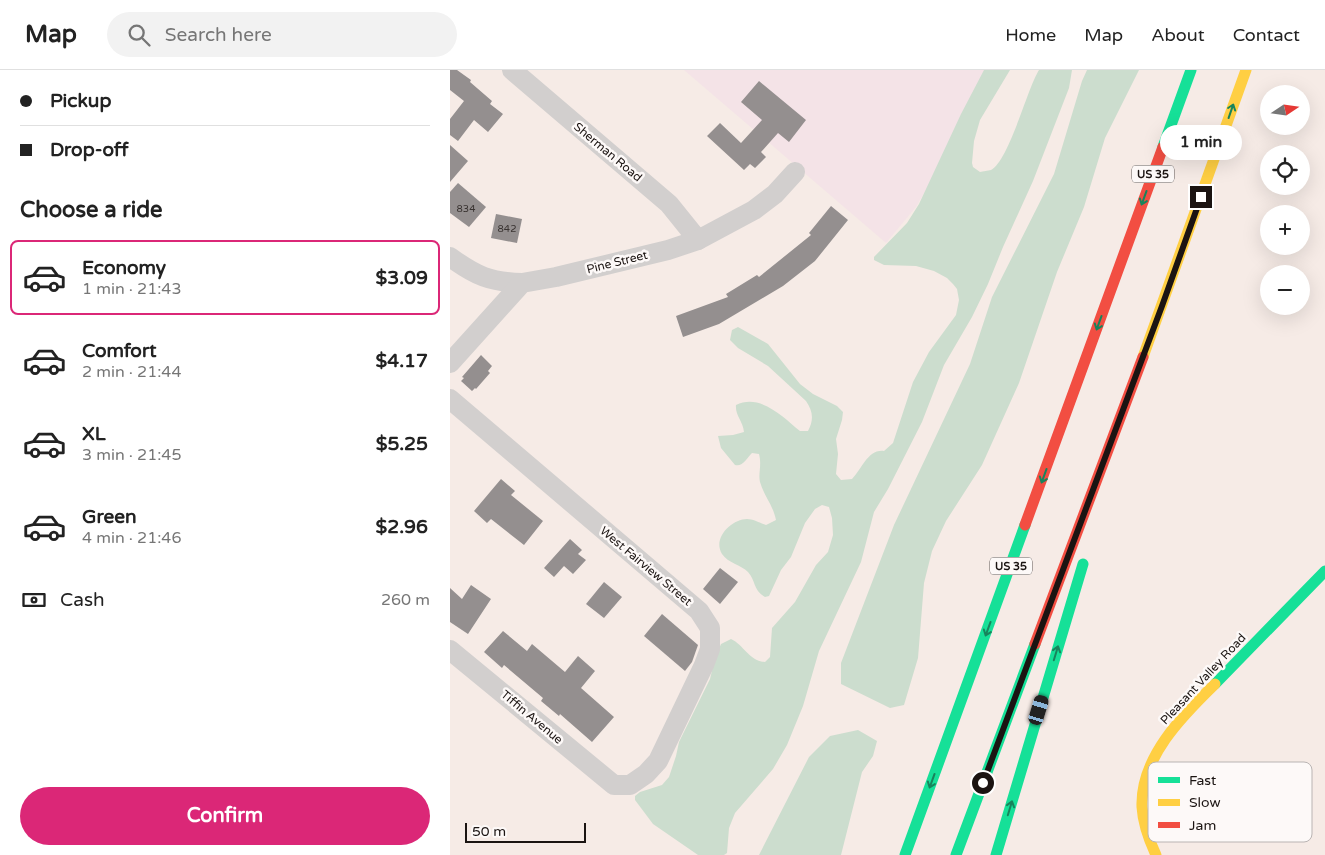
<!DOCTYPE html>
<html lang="en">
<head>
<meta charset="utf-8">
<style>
  body { margin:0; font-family:"Varela Round",sans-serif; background:#f2f2f2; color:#222; height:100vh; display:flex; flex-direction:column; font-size:19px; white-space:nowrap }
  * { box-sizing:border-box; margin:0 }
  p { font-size:16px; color:#767676 }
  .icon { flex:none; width:28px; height:28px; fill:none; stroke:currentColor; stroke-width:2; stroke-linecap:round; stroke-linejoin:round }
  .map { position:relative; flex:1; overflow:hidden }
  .drawer { display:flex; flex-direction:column; background:#fff; width:450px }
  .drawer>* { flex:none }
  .top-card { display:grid; align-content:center; height:110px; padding:0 20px; background:#fff }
  .needle { width:32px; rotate:77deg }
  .fabs { position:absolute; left:810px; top:15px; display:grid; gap:10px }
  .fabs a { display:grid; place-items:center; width:50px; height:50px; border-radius:50%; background:#fff; box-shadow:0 5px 20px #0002; font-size:25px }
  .scale { position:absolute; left:15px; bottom:12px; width:121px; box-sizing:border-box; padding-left:5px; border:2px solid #1b1412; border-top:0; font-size:14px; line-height:18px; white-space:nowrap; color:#1b1412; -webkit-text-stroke:4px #fdf9f8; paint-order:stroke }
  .end { position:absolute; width:22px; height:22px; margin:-11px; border:6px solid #1b1412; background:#fff; box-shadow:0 0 0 2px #fff }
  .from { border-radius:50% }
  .bubble { position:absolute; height:35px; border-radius:18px; background:#fff; box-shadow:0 5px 20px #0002; font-size:16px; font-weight:700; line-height:35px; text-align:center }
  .car { position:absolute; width:15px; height:30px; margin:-15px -8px; border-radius:6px; box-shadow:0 0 4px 1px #0007; background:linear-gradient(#222 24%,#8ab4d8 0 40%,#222 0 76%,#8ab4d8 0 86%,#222 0) }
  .top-card b { display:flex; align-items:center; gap:18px; height:48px; font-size:19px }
  .top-card b+b { border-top:1px solid #e0e0e0 }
  .top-card i { width:12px; height:12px; background:#222 }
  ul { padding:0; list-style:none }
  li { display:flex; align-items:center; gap:15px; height:75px; margin:0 10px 8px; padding:0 10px; border:2px solid transparent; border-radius:8px }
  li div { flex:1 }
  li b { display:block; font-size:19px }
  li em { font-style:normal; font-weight:700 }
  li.on { border-color:#db2777 }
  li>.icon { width:45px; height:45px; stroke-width:1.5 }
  h2 { padding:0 20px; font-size:22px; line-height:60px }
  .pay { display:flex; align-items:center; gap:12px; height:55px; padding:0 20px; font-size:19px }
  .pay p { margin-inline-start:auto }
  .cta { display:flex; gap:10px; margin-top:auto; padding:10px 20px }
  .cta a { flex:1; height:58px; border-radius:30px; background:#db2777; color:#fff; font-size:20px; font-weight:700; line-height:58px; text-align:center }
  header { display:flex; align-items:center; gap:30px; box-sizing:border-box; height:70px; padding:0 25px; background:#fff; border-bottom:1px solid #e0e0e0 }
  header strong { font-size:24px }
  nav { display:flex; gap:28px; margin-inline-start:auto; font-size:18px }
  .search { width:350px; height:45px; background:#f2f2f2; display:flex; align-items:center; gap:12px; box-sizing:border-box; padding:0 18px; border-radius:28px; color:#767676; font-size:19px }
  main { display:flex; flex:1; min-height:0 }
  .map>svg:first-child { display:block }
  .industrial { fill:#f4e3e7 }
  .green { fill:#ccddce }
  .building { fill:#948f8f }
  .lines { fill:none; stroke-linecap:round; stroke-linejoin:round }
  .street { stroke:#d2cfce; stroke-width:20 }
  .fast { stroke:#16e098; stroke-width:11 }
  .slow { stroke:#ffcf43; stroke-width:11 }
  .jam { stroke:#f24e42; stroke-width:11 }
  .oneway { stroke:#18845c }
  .route { stroke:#1b1412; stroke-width:6 }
  .labels { text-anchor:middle; stroke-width:5; stroke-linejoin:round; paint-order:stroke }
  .number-label { font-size:10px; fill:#393331 }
  .shield { fill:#fdf9f8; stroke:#5f5957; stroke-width:1 }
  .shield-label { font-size:11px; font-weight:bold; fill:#1b1412 }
  .street-label { font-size:12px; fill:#1b1412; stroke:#fdf9f8 }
  .key { fill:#fdf9f8; stroke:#b9b4b3; stroke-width:1 }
  .key-label { font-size:14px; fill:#1b1412 }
</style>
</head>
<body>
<header>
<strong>Map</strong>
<div class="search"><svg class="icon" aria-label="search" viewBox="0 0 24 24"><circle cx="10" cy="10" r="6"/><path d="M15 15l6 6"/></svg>Search here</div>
<nav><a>Home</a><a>Map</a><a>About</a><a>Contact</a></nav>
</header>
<main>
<section class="drawer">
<div class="top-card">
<b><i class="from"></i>Pickup</b>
<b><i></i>Drop-off</b>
</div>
<h2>Choose a ride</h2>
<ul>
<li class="on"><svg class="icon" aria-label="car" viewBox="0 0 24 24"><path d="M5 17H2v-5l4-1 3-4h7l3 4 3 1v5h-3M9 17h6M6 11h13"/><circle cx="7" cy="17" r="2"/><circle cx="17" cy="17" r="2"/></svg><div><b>Economy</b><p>1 min · 21:43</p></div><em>$3.09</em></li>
<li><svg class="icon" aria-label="car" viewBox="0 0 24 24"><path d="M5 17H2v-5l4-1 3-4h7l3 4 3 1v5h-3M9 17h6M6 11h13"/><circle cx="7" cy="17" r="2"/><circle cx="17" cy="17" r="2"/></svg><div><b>Comfort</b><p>2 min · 21:44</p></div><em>$4.17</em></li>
<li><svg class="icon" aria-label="car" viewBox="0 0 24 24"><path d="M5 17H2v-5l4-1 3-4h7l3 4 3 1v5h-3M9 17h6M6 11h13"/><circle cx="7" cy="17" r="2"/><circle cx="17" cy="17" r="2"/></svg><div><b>XL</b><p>3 min · 21:45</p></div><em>$5.25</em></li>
<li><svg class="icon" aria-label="car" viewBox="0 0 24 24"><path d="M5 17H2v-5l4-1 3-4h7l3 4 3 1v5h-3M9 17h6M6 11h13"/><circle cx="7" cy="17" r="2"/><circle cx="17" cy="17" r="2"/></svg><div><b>Green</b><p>4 min · 21:46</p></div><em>$2.96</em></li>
</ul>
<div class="pay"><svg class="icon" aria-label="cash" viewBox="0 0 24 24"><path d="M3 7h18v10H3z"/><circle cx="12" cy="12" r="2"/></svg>Cash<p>260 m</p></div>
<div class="cta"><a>Confirm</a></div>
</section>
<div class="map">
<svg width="875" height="785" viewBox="0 0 875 785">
  <rect width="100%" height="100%" fill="#f6ebe6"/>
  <path class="industrial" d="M 234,0 L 537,0 L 516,50 L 466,137 L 436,173 Z"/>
  <g class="green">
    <path d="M 534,0 L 560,0 L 530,50 L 524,71 L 522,93 L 523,97 L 530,102 C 533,101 538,101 541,100 C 559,91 577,19 589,0 L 622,0 L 619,18 L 583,111 L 553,177 L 538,214 L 522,247 L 494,295 L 472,352 L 438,419 L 424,442 L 411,492 L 369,581 L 353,636 L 337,675 L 323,699 L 285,743 L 279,758 L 277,783 L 274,785 L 248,785 L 203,754 L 185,730 L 185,726 L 190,722 L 212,715 L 219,707 L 226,686 L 229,672 L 260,609 L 265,588 L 271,574 L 281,569 C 294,575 299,591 315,592 L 320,587 L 322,558 L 345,532 L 366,495 L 378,482 L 383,465 L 382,448 L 379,437 L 372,435 L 365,439 L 355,453 L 341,487 L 331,500 L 319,526 L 315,527 C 303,520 306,511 298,502 C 291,495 278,493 272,484 C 262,468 282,449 297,449 C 303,449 310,453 316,455 L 326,450 C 323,435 314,426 310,412 C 308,404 312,395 309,384 L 302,383 C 297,388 293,397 285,395 L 271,378 L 268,366 L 283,365 L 294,362 C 293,351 285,346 286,335 C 310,323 333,347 350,361 L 358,361 C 364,350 363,341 356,331 L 318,296 L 288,278 L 280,270 L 282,260 L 288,257 L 318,274 L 350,314 L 363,324 L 387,336 L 393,342 L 392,350 L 386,369 L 388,384 L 386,404 L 391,410 L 402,409 C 412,399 418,379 434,381 L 443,373 L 463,312 L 479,282 L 506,245 L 509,230 L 507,219 L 503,214 L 497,208 L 484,201 L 466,196 L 434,195 L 424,190 L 424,187 L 457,153 L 469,134 L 511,44 Z"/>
    <path d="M 637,0 L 689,0 L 655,68 L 634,137 L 607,202 L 569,313 L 532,395 L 496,451 L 482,481 L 474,513 L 468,588 L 454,635 L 440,638 L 391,614 L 391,593 L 444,455 L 520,294 L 542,227 L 604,104 L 632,11 Z"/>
    <path d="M 408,660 L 427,671 L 423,686 L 412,702 L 391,785 L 309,785 L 359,687 L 380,666 Z"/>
  </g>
  <g class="building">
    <path d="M 0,0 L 7,0 L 21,10 L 20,12 L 42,31 L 40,34 L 53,44 L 38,62 L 24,50 L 8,71 L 0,65 L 0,49 L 14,31 L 0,20 Z"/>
    <path d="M 309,11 L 356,50 L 339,72 L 328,63 L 311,82 L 316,87 L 305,98 L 300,94 L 294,100 L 257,66 L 270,53 L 291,73 L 312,50 L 291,32 Z"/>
    <path d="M 0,75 L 18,91 L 0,112 Z"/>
    <path d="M 8,113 L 36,137 L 19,157 L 0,143 L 0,122 Z"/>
    <path d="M 381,136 L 398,150 L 365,191 L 333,216 L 269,254 L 233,267 L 226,246 L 278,227 L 276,224 L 307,205 L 309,207 L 361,165 L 359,163 Z"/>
    <path d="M 46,144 L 72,149 L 67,173 L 41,168 Z"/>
    <path d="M 31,285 L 42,296 L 38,301 L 40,303 L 26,319 L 25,318 L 22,321 L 11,311 L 14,308 L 12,307 Z"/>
    <path d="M 51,409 L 65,421 L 61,425 L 93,451 L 74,475 L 41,449 L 37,453 L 24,441 Z"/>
    <path d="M 120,469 L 132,480 L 128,484 L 136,490 L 123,504 L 114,496 L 104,507 L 94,498 Z"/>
    <path d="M 270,498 L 288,512 L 270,534 L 253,519 Z"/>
    <path d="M 154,512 L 172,527 L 154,548 L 136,534 Z"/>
    <path d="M 21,515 L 41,529 L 18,564 L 0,552 L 0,518 L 12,529 Z"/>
    <path d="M 212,544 L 248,575 L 242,592 L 235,601 L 194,566 Z"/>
    <path d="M 53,561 L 77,581 L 82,574 L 115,602 L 128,586 L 145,601 L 131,618 L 164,647 L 142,672 L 110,644 L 109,646 L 91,631 L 93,628 L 54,595 L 52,598 L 34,582 Z"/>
  </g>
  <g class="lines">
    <g class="street">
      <path d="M 62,0 L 219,134 L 248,170"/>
      <path d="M 0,187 C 26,206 40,212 72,213"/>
      <path d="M 0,293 L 72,213 L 106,207 L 218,180 L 248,170 L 304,140 L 325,124 L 345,102"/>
      <path d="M 0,329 L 249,541 L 260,558 L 260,579 L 254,595 L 208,691 L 196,704 L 180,715 L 164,715 L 0,580"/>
    </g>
    <g class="fast">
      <path d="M 713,77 L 741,0"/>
      <path d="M 765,614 L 875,501"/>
      <path d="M 455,785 L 575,455"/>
      <path d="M 506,785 L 585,574"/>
      <path d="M 546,785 L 633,494"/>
    </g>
    <g class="slow">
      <path d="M 693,287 L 796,0"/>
      <path d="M 706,785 C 699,770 693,754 692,737 C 690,688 732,646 765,614"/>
    </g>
    <g class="jam">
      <path d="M 575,455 L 713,77"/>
      <path d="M 585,574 L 693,287"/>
    </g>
  </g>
  <defs><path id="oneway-shaft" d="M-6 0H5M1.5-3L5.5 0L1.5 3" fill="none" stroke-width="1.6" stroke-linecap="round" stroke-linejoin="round" transform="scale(1.25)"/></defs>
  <g class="oneway">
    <use href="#oneway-shaft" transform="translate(781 41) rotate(-71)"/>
    <use href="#oneway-shaft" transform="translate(694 128) rotate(110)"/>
    <use href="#oneway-shaft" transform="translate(649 253) rotate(110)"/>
    <use href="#oneway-shaft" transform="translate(594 406) rotate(110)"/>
    <use href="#oneway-shaft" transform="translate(538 559) rotate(110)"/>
    <use href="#oneway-shaft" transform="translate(606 583) rotate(-73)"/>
    <use href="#oneway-shaft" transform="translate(482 711) rotate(110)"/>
    <use href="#oneway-shaft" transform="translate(560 738) rotate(-73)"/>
  </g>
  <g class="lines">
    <path class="route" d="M 533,713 L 712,236 L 751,127"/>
  </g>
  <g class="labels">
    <g class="number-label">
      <text x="16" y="142">834</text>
      <text x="57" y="162">842</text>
    </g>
    <g class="shield">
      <rect x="682" y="95.5" width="42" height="17" rx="4"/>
      <rect x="540" y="487.5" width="42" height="17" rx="4"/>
    </g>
    <g class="shield-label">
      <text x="703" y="108">US 35</text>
      <text x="561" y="500">US 35</text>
    </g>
    <g class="street-label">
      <text transform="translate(158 82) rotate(40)" y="4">Sherman Road</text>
      <text transform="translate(167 192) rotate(-14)" y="4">Pine Street</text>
      <text transform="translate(196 496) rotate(40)" y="4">West Fairview Street</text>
      <text transform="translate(753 609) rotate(-47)" y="4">Pleasant Valley Road</text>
      <text transform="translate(82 647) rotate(40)" y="4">Tiffin Avenue</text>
    </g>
  </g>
  <rect x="698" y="692" width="164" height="80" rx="8" class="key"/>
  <rect x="708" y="707" width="22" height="6" fill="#16e098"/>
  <rect x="708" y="729" width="22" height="7" fill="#ffcf43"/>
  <rect x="708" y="752" width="22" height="6" fill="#f24e42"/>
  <g class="key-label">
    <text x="739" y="715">Fast</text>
    <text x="739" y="737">Slow</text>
    <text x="739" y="760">Jam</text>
  </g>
</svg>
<div class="fabs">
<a><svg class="needle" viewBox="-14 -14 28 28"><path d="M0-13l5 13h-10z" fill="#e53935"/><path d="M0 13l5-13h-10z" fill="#767676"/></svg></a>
<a><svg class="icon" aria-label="locate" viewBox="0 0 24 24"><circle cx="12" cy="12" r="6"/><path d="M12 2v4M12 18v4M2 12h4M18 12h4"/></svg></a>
<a>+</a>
<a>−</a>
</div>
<div class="scale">50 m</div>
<i class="end from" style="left:533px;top:713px"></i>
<i class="end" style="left:751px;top:127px"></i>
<div class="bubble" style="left:710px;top:55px;width:82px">1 min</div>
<i class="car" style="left:589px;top:640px;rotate:17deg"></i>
</div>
</main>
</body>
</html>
